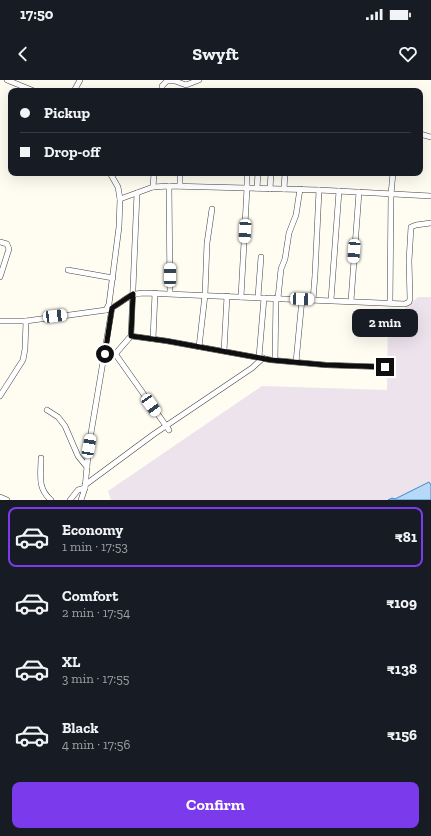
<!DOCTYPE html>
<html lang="en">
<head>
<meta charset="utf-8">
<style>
  body { margin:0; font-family:"Zilla Slab",serif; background:#242831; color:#f1f3f6; height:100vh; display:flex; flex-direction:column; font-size:15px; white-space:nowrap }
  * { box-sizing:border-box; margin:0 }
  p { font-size:13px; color:#9ea1a6 }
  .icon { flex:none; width:22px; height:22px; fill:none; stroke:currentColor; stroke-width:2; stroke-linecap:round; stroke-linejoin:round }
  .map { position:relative; height:420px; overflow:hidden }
  .drawer { display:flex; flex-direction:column; background:#171b24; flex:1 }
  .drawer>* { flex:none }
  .guide { position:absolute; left:8px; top:8px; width:415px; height:88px; border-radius:8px; box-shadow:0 4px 16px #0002; display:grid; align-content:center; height:88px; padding:0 12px; background:#171b24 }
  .end { position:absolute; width:18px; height:18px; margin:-9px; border:5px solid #0f0f0f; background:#fff; box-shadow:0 0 0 2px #fff }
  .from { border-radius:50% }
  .bubble { position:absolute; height:28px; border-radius:8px; background:#171b24; box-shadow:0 4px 16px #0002; font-size:13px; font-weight:700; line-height:28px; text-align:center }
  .car { position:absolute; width:12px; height:24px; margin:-12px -6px; border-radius:5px; box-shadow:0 0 3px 1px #0007; background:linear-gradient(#fff 24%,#345 0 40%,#fff 0 76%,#345 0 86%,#fff 0) }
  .guide b { display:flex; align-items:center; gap:14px; height:38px; font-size:15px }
  .guide b+b { border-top:1px solid #363941 }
  .guide i { width:10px; height:10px; background:#f1f3f6 }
  ul { padding:7px 0 0; list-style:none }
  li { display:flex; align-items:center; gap:12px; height:60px; margin:0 8px 6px; padding:0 4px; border:2px solid transparent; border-radius:8px }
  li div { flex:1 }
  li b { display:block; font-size:15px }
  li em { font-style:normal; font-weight:700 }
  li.current { border-color:#7c3aed }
  li>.icon { width:36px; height:36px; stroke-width:1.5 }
  .action { display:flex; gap:8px; margin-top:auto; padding:8px 12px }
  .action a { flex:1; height:46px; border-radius:8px; background:#7c3aed; color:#fff; font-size:16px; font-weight:700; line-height:46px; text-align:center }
  .status { display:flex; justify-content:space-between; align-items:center; height:28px; padding:0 20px; background:#171b24; direction:ltr }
  .status svg { height:11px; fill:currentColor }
  header { display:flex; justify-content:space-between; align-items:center; height:52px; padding:0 12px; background:#171b24; font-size:18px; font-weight:700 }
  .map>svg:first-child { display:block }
  .industrial { fill:#ede3ed }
  .water { fill:#b5d9f6; stroke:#3c88cd }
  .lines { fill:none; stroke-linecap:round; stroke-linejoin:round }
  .minor-casing { stroke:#424242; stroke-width:6 }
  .minor { stroke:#fff; stroke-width:5 }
  .route { stroke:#0f0f0f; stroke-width:5 }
</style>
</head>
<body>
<div class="status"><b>17:50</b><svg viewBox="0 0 49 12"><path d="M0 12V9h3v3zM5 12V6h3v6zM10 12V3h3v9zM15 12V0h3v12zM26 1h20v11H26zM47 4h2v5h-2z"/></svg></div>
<header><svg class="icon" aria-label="back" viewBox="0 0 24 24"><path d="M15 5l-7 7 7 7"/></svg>Swyft<svg class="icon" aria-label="heart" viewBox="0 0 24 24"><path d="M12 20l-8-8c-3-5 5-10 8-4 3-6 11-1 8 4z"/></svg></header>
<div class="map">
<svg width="431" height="420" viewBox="0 0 431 420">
  <rect width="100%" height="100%" fill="#fffdf1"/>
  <path class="industrial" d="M 418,217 L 431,217 L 431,420 L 111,420 L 108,411 L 262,306 L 387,310 L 388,228 L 404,229 Z"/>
  <path class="water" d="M 429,402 L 431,405 L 431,420 L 388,420 L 392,418 L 395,419 Z"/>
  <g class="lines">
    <defs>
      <g id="minor">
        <path d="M 7,0 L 34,11"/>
        <path d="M 74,11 L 80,0"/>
        <path d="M 162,11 L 162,6 L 167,1 L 175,1 L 186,5 L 199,0"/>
        <path d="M 420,54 L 431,57"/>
        <path d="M 169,106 L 170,213"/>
        <path d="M 180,106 L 180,93"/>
        <path d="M 153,107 L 154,93"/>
        <path d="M 257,108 L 258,93"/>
        <path d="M 270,109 L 271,93"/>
        <path d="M 284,109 L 285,93"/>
        <path d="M 137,113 L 131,256 L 167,261 L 271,280 L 326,285 L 385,287"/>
        <path d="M 120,119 L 153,107 L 169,106 L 319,110 L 431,116"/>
        <path d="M 0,162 L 7,164 L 9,169 L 0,197"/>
        <path d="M 68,190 L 113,198"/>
        <path d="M 241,217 L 247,108 L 247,93"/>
        <path d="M 258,217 L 261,177"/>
        <path d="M 278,218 L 281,189 L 285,179 L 289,153 L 296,135 L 300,109"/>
        <path d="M 313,220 L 315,195 L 319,110"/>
        <path d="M 331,220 L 339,111"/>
        <path d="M 351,221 L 359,112"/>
        <path d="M 390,223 L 391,114 L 393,93"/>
        <path d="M 106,230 C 121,226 126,213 144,213 L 405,224 L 409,222 L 410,219 L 409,181 L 411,147 L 416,145 L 431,143"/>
        <path d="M 0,241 L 26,241 L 106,230 L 109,224 L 119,147 L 120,119 L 118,107 L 110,93"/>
        <path d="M 131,256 L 117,272 L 116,275 L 169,350"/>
        <path d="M 153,259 L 155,213"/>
        <path d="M 199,267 L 205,215 L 207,163 L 212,129"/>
        <path d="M 224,271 L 227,216"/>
        <path d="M 259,277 L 264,218"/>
        <path d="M 275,280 L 276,218"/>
        <path d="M 296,282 L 302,219"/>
        <path d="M 0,316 L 23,280 L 25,269 L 26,241"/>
        <path d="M 47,330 L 58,337 L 65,346 L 78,376 L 87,387"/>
        <path d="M 41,378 C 41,395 37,408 51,420"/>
        <path d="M 85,405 L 154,354 L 252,288 L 263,278"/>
        <path d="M 0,417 L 7,420"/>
        <path d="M 70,420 L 78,410 L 85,408"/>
        <path d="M 81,420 L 85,408 L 89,365 L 112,228"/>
      </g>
    </defs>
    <use href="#minor" class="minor-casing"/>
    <use href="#minor" class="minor"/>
  </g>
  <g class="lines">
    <path class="route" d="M 105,274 L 112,228 L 133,214 L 131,256 L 167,261 L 271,280 L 326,285 L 385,287"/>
  </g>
</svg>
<i class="end from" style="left:105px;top:274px"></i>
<i class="end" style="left:385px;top:287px"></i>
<div class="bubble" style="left:352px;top:229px;width:66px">2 min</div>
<i class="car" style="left:245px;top:151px;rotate:183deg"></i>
<i class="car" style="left:354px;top:171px;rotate:184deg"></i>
<i class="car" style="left:170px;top:195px;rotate:0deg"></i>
<i class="car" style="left:302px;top:219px;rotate:92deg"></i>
<i class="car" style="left:55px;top:236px;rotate:83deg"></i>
<i class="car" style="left:151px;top:325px;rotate:145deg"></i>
<i class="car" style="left:89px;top:366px;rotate:10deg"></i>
<div class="guide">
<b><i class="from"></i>Pickup</b>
<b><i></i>Drop-off</b>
</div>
</div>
<section class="drawer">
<ul>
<li class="current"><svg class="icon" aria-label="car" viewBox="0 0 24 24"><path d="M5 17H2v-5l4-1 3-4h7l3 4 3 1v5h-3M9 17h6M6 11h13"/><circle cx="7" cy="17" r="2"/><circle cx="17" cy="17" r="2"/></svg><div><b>Economy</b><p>1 min · 17:53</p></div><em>₹81</em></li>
<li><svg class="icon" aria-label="car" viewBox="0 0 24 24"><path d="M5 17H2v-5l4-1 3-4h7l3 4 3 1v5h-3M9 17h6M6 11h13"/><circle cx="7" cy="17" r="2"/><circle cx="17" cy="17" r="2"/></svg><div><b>Comfort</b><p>2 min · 17:54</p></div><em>₹109</em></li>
<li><svg class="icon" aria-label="car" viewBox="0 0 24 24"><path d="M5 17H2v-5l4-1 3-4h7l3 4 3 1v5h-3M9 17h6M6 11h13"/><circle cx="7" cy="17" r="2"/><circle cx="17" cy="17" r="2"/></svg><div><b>XL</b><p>3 min · 17:55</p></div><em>₹138</em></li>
<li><svg class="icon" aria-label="car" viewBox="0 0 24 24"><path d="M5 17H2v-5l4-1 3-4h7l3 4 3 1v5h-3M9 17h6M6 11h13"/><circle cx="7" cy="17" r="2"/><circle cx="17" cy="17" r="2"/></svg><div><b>Black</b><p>4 min · 17:56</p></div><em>₹156</em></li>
</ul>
<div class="action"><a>Confirm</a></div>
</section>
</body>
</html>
